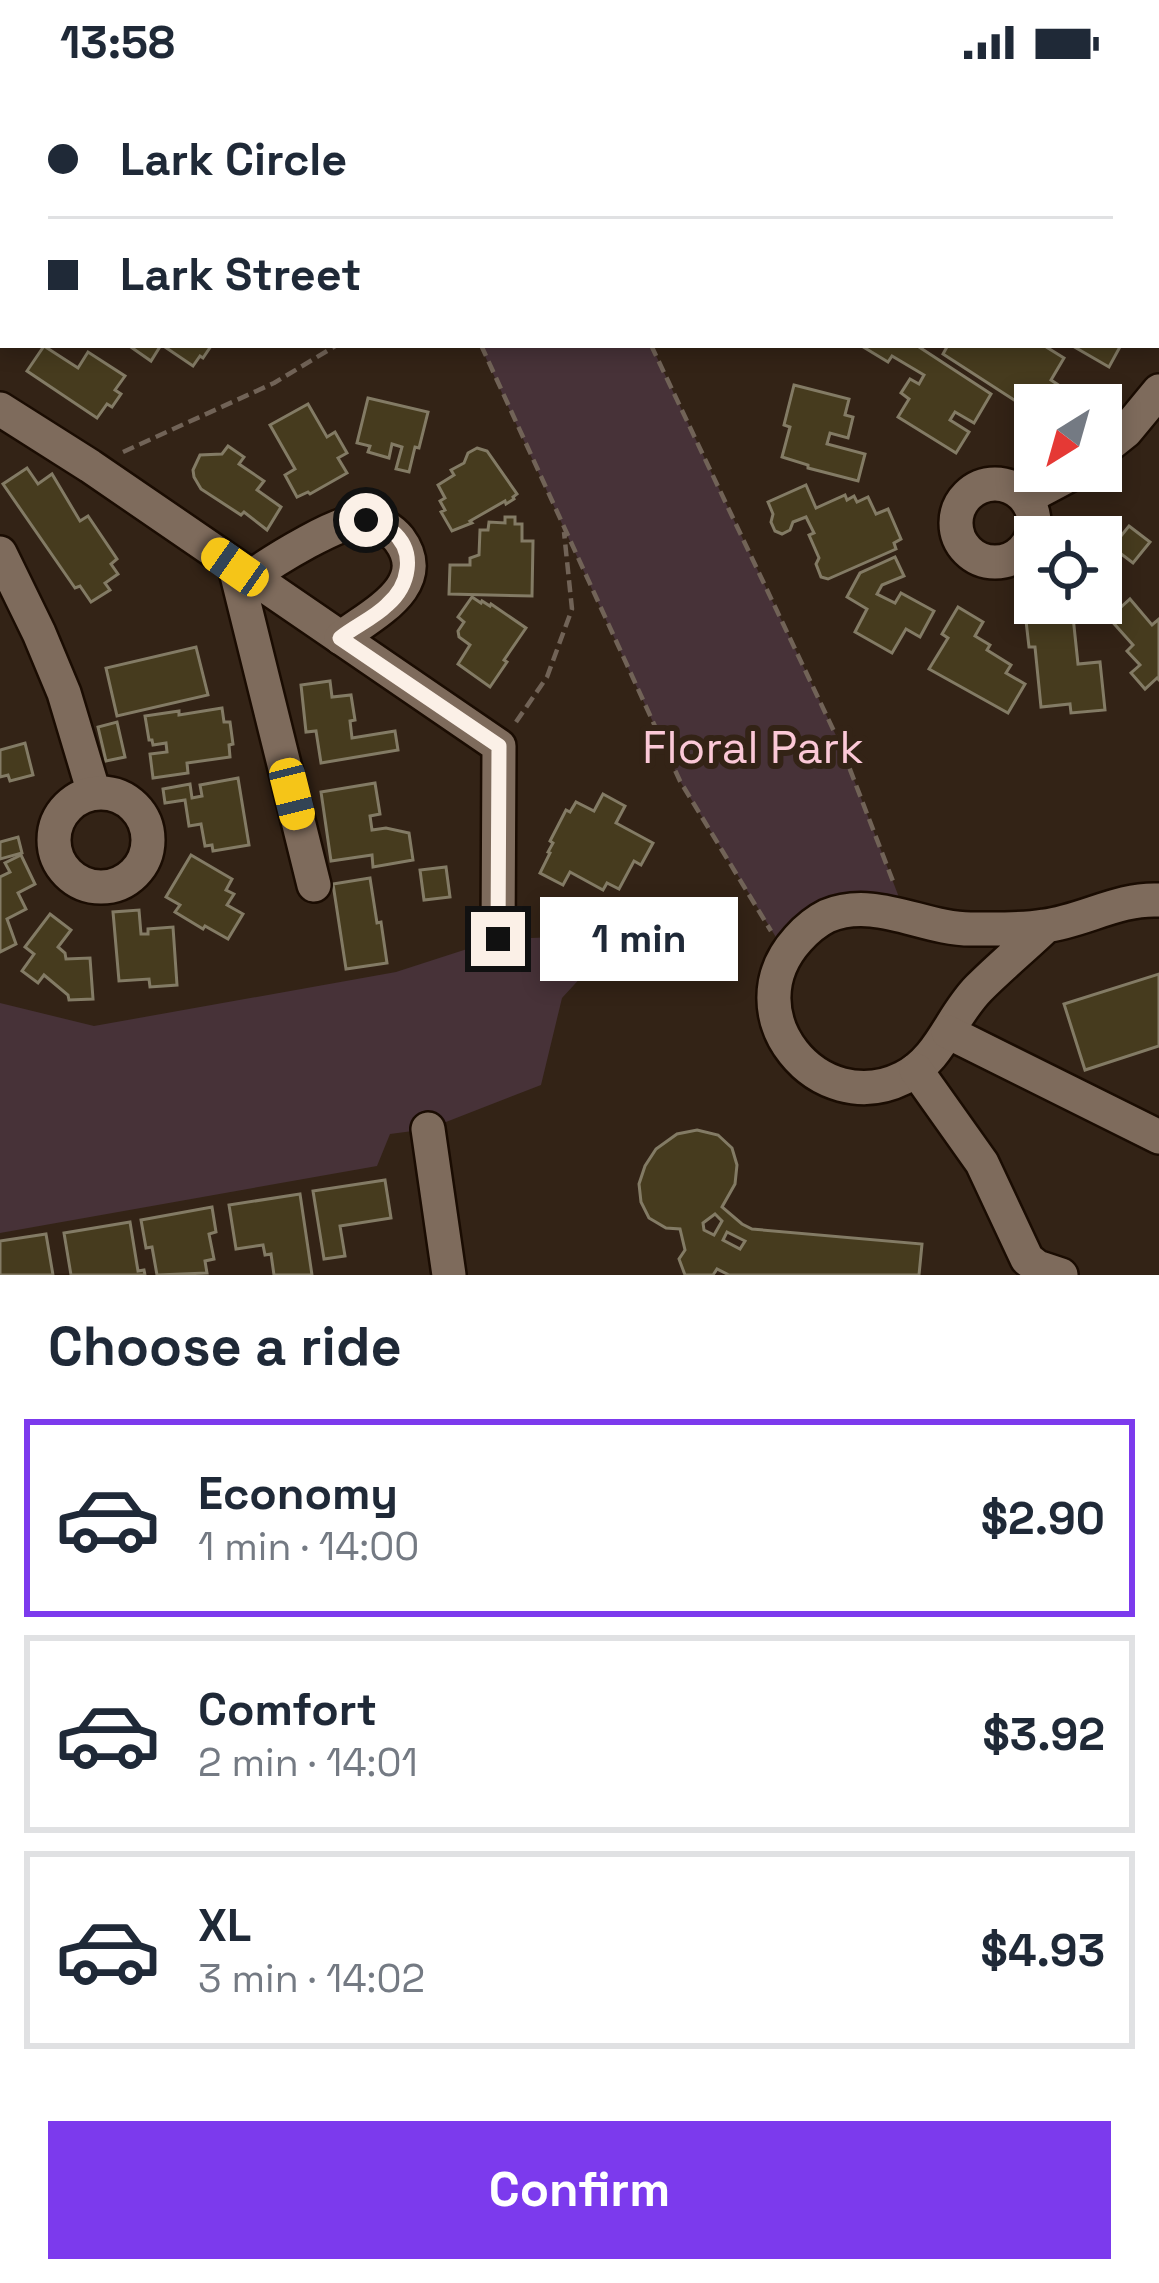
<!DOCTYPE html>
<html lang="en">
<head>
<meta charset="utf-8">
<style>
  body { margin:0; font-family:"Space Grotesk",sans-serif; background:#f2f2f3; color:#1f2937; height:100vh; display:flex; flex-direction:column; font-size:45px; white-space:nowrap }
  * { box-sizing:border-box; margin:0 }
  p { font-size:39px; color:#747a83 }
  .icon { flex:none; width:66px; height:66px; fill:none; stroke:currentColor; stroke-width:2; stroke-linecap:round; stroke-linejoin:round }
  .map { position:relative; height:1191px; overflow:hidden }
  .sheet { display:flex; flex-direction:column; background:#fff; flex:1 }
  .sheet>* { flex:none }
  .top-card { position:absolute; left:0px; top:0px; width:1161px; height:264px; box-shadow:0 6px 18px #0003; display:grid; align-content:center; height:264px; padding:0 48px; background:#fff }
  .needle { width:78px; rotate:217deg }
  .tools { position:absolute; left:1014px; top:300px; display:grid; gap:24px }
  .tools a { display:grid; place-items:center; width:108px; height:108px; border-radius:0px; background:#fff; box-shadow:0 6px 18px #0003; font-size:60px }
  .end { position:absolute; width:54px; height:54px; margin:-27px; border:15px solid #fbf0e7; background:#111; box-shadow:0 0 0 6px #111 }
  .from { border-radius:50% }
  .bubble { position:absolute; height:84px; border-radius:0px; background:#fff; box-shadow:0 6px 18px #0003; font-size:39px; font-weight:700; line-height:84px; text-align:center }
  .car { position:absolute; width:36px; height:72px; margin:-36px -18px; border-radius:15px; box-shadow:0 0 9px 3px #0007; background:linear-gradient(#f5c518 24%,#345 0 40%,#f5c518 0 76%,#345 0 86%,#f5c518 0) }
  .top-card b { display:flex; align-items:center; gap:42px; height:114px; font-size:45px }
  .top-card b+b { border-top:3px solid #e0e1e3 }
  .top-card i { width:30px; height:30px; background:#1f2937 }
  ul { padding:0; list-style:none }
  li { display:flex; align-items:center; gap:36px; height:198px; margin:0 24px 18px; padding:0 24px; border:6px solid #e0e1e3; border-radius:0px }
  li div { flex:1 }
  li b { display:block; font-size:45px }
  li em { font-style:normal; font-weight:700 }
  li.active { border-color:#7c3aed }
  li>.icon { width:108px; height:108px; stroke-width:1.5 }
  h2 { padding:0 48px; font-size:54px; line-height:144px }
  .action { display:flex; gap:24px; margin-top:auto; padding:24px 48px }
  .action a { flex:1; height:138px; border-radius:0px; background:#7c3aed; color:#fff; font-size:48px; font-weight:700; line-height:138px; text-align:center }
  .status { display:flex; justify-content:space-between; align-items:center; height:84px; padding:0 60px; background:#fff; direction:ltr }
  .status svg { height:33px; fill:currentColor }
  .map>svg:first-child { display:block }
  .green { fill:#473238 }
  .building { fill:#463b1e; stroke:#837b65; stroke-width:3; fill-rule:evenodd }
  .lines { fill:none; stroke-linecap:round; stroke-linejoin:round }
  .minor-casing { stroke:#1a0c02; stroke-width:38 }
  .path { stroke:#716357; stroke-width:4.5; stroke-dasharray:12 6; stroke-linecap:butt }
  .minor { stroke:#7e6b5c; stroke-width:33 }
  .route { stroke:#fbf0e7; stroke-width:15 }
  .labels { text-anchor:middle; stroke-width:12; stroke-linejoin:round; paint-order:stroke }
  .park-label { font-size:45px; fill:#fbc8d7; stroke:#332316 }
</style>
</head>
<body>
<div class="status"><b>13:58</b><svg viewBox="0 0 49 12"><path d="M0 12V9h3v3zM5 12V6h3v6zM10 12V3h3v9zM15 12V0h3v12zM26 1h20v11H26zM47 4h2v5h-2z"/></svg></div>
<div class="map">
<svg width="1159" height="1191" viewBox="0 0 1159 1191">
  <rect width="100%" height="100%" fill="#332316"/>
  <g class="green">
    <path d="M 480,261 L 651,261 L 841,662 L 905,829 L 882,824 L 785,868 L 680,697 Z"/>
    <path d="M 620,851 L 562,914 L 541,1001 L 428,1045 L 390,1050 L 377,1082 L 0,1149 L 0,919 L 94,942 L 396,888 L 498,855 Z"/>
  </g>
  <g class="building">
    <path d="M 90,0 L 162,0 L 162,3 L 91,3 Z"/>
    <path d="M 244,0 L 316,0 L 319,3 L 242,3 Z"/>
    <path d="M 948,0 L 1026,0 L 1029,3 L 950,3 Z"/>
    <rect x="0" y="23" width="3" height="78"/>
    <path d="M 128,261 L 161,261 L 151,277 Z"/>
    <path d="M 162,261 L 209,261 L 211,262 L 203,274 L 200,272 L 193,282 Z"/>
    <path d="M 860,261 L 916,261 L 991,310 L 974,339 L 955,328 L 950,336 L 969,348 L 956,369 L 898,333 L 909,315 L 901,309 L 910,295 L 919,300 L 924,291 L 892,272 L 888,278 Z"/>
    <path d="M 948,261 L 1043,261 L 1064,274 L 1051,296 L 1072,310 L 1066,321 L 1035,321 L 1031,327 L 943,270 Z"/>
    <path d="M 1071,261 L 1121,261 L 1109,283 Z"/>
    <path d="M 44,262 L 78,284 L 88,268 L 125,292 L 115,306 L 121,310 L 112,323 L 107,320 L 97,334 L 27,287 Z"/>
    <path d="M 794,301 L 849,315 L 845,331 L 853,333 L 848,354 L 830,349 L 827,360 L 865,370 L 858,397 L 808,384 L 808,381 L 782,373 L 790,343 L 784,341 Z"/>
    <path d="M 368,314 L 428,328 L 419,364 L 415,363 L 409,388 L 396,385 L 402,363 L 392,360 L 389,374 L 368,368 L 370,362 L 357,359 Z"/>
    <path d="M 308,320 L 327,353 L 335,348 L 347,369 L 338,374 L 347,389 L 310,410 L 308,408 L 297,413 L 285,391 L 295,385 L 270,341 Z"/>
    <path d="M 228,362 L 244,373 L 239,380 L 264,397 L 257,406 L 281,423 L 267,446 L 244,428 L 241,431 L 201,405 L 194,393 L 193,386 L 200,371 L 222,370 Z"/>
    <path d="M 477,364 L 487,367 L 517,410 L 513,413 L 514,415 L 506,420 L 505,417 L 470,437 L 472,439 L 452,447 L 441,428 L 445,426 L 440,417 L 445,414 L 438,401 L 454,391 L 451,386 L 464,379 L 468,369 Z"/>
    <path d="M 27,384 L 38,400 L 52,390 L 80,437 L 88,432 L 117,475 L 111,480 L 118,490 L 105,499 L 110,506 L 91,518 L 80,502 L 75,504 L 3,400 Z"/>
    <path d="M 806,401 L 816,424 L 845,411 L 847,416 L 854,412 L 857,418 L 868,413 L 876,430 L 888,425 L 901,455 L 894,459 L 896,465 L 828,495 L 821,493 L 816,480 L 819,474 L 809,451 L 814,449 L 806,433 L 793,438 L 790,446 L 782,450 L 775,447 L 771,438 L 773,430 L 768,418 Z"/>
    <path d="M 505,433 L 515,433 L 515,440 L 522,440 L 522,457 L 533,457 L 532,512 L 449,510 L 450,481 L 470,481 L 470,474 L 479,471 L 480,446 L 488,446 L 489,438 L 505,439 Z"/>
    <path d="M 1129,442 L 1150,458 L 1133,479 L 1112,463 Z"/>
    <path d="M 895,473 L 904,492 L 882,501 L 877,510 L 895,519 L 901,509 L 934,527 L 920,553 L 906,545 L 892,569 L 855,548 L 867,525 L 847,513 L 860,489 Z"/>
    <path d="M 472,513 L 481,519 L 482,517 L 490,522 L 491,520 L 526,544 L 504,576 L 507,578 L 490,603 L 458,580 L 470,561 L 459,553 L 458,547 L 464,538 L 458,533 Z"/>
    <path d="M 1130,515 L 1152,541 L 1159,535 L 1159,596 L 1157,594 L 1145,605 L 1131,589 L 1140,581 L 1127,567 L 1133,561 L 1109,534 Z"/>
    <path d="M 958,523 L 983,538 L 975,552 L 990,561 L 987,566 L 1011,581 L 1006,589 L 1025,600 L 1008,629 L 929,585 L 948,554 L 942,550 Z"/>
    <path d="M 1072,523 L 1078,580 L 1100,578 L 1105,626 L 1071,629 L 1070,620 L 1041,623 L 1035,563 L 1029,563 L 1025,528 Z"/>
    <path d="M 196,563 L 208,611 L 117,632 L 106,584 Z"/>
    <path d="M 330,597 L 332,613 L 351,611 L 355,636 L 350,637 L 352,654 L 395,647 L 398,666 L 321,679 L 316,647 L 306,648 L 301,601 Z"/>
    <path d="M 222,624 L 224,638 L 230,638 L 233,660 L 229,661 L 230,673 L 187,679 L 188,689 L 153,694 L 150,670 L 167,668 L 166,659 L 153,661 L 152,656 L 149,656 L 145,632 L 179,627 L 179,631 Z"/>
    <path d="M 117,638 L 125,673 L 106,677 L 98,643 Z"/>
    <path d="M 25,659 L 33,691 L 10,697 L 8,691 L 0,693 L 0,666 Z"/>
    <path d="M 238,694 L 249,761 L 213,767 L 212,761 L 205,762 L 201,740 L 189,742 L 185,716 L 165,719 L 163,705 L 190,700 L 192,714 L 202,712 L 200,701 Z"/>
    <path d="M 375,699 L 380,730 L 370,732 L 372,746 L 386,744 L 409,749 L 413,776 L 373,783 L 372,771 L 331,777 L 321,708 Z"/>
    <path d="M 603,710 L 625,722 L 616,739 L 653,759 L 641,781 L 634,777 L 619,805 L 607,799 L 603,806 L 570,788 L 563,801 L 540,789 L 550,769 L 548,768 L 553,759 L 550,757 L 566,726 L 570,728 L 576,718 L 594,727 Z"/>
    <path d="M 18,753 L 22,769 L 0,775 L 0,758 Z"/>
    <path d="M 21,771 L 35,800 L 18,809 L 26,825 L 7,835 L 16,860 L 0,868 L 0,793 L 10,788 L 5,779 Z"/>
    <path d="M 191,771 L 232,795 L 226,806 L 234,810 L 227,821 L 243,830 L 228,855 L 205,842 L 203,845 L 175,828 L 180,821 L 166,813 Z"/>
    <path d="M 446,783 L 450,813 L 424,816 L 420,786 Z"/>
    <path d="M 370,794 L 377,839 L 381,838 L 387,879 L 346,885 L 333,800 Z"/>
    <path d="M 139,826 L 141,850 L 148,850 L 148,845 L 173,843 L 177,901 L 150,903 L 149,895 L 119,897 L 113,828 Z"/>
    <path d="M 50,830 L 71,846 L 58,863 L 65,869 L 66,875 L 90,874 L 93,915 L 69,916 L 68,911 L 44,891 L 38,899 L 22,887 L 34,870 L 25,863 Z"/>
    <path d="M 1159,890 L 1159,962 L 1085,986 L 1064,920 Z"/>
    <path d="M 697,1046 L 718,1051 L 732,1064 L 737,1081 L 735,1100 L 722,1123 L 742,1140 L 752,1145 L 922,1160 L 919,1191 L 729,1191 L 717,1185 L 713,1191 L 685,1191 L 679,1175 L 685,1166 L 680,1145 L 666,1144 L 649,1134 L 641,1118 L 639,1100 L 645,1082 L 656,1065 L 677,1050 ZM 715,1130 L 722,1137 L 714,1151 L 704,1146 L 703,1139 ZM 727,1148 L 745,1157 L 740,1165 L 723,1156 Z"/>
    <path d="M 385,1096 L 391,1134 L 340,1142 L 345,1172 L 324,1175 L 313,1107 Z"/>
    <path d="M 300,1110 L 312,1191 L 274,1191 L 271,1170 L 265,1171 L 263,1161 L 236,1165 L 229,1121 Z"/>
    <path d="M 212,1123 L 216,1148 L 209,1150 L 214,1175 L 205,1177 L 207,1189 L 157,1191 L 152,1163 L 146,1164 L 141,1136 Z"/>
    <path d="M 130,1138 L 138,1187 L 144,1186 L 145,1191 L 71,1191 L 64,1149 Z"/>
    <path d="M 46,1150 L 53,1191 L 0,1191 L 0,1157 Z"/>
  </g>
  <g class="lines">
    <defs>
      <g id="minor">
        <path d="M 732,3 L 737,0"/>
        <path d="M 791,3 L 796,0"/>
        <path d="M 0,187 L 3,186"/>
        <path d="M 0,325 L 90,382 L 499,662 L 498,855"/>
        <path d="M 1101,367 L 1126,347 L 1159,307"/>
        <circle cx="995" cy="439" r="39"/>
        <path d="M 1026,414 L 1077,387"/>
        <path d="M 0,469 L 39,549 L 64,609 L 94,709"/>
        <path d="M 235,483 L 314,801"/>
        <path d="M 250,494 C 271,478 343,433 367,436 C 379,438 392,446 399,455 C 434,502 370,531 341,554"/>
        <circle cx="101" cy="756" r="47"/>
        <path d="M 1046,842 C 1024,863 1000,883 979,904 C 950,933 941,975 903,994 C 819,1036 730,930 798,855 C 806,846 817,837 827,832 C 875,812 923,845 971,845 C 994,845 1021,846 1044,842 C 1084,837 1118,814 1159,816"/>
        <path d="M 948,948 L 1159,1053"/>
        <path d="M 916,986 L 982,1079 L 1027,1175 L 1037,1183 L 1061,1191"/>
        <path d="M 428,1045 L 449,1191"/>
      </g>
    </defs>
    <use href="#minor" class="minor-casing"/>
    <g class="path">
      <path d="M 364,0 L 365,3"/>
      <path d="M 527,0 L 528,3"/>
      <path d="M 1092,3 L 1094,0"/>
      <path d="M 481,261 L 680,697 L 771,847"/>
      <path d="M 651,261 L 841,662 L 894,800"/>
      <path d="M 123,368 L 274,299 L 337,261"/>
      <path d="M 516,638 L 547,593 L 572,525 L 564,448"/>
    </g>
    <use href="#minor" class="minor"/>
  </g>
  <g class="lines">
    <path class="route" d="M 366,436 C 375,439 385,442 392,447 C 417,468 409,502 387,521 C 374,534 355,542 340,554 L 499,662 L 498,855"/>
  </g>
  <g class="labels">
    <g class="park-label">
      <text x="753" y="679">Floral Park</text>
    </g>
  </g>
</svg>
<div class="tools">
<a><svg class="needle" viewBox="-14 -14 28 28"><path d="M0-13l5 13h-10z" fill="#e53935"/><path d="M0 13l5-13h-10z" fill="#747a83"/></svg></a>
<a><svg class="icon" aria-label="locate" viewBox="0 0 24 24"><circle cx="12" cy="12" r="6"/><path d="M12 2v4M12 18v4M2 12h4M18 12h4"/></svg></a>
</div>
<i class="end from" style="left:366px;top:436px"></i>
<i class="end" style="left:498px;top:855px"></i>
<div class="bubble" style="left:540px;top:813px;width:198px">1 min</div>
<i class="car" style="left:235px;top:483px;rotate:305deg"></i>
<i class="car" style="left:292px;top:710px;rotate:166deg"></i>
<div class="top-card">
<b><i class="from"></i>Lark Circle</b>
<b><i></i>Lark Street</b>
</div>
</div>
<section class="sheet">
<h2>Choose a ride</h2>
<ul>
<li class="active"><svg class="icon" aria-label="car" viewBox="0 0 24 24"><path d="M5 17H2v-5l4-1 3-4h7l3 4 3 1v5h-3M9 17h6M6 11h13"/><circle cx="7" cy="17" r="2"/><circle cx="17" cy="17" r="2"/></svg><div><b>Economy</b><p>1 min · 14:00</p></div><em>$2.90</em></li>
<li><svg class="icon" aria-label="car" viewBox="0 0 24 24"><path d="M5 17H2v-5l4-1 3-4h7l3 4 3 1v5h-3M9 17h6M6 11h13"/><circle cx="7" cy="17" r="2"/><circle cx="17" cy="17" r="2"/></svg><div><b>Comfort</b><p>2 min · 14:01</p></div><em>$3.92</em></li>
<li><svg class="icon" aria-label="car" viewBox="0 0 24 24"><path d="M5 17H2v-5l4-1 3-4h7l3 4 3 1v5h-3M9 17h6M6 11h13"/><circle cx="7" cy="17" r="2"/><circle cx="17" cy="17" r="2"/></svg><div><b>XL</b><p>3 min · 14:02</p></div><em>$4.93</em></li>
</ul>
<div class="action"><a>Confirm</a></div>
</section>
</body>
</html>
